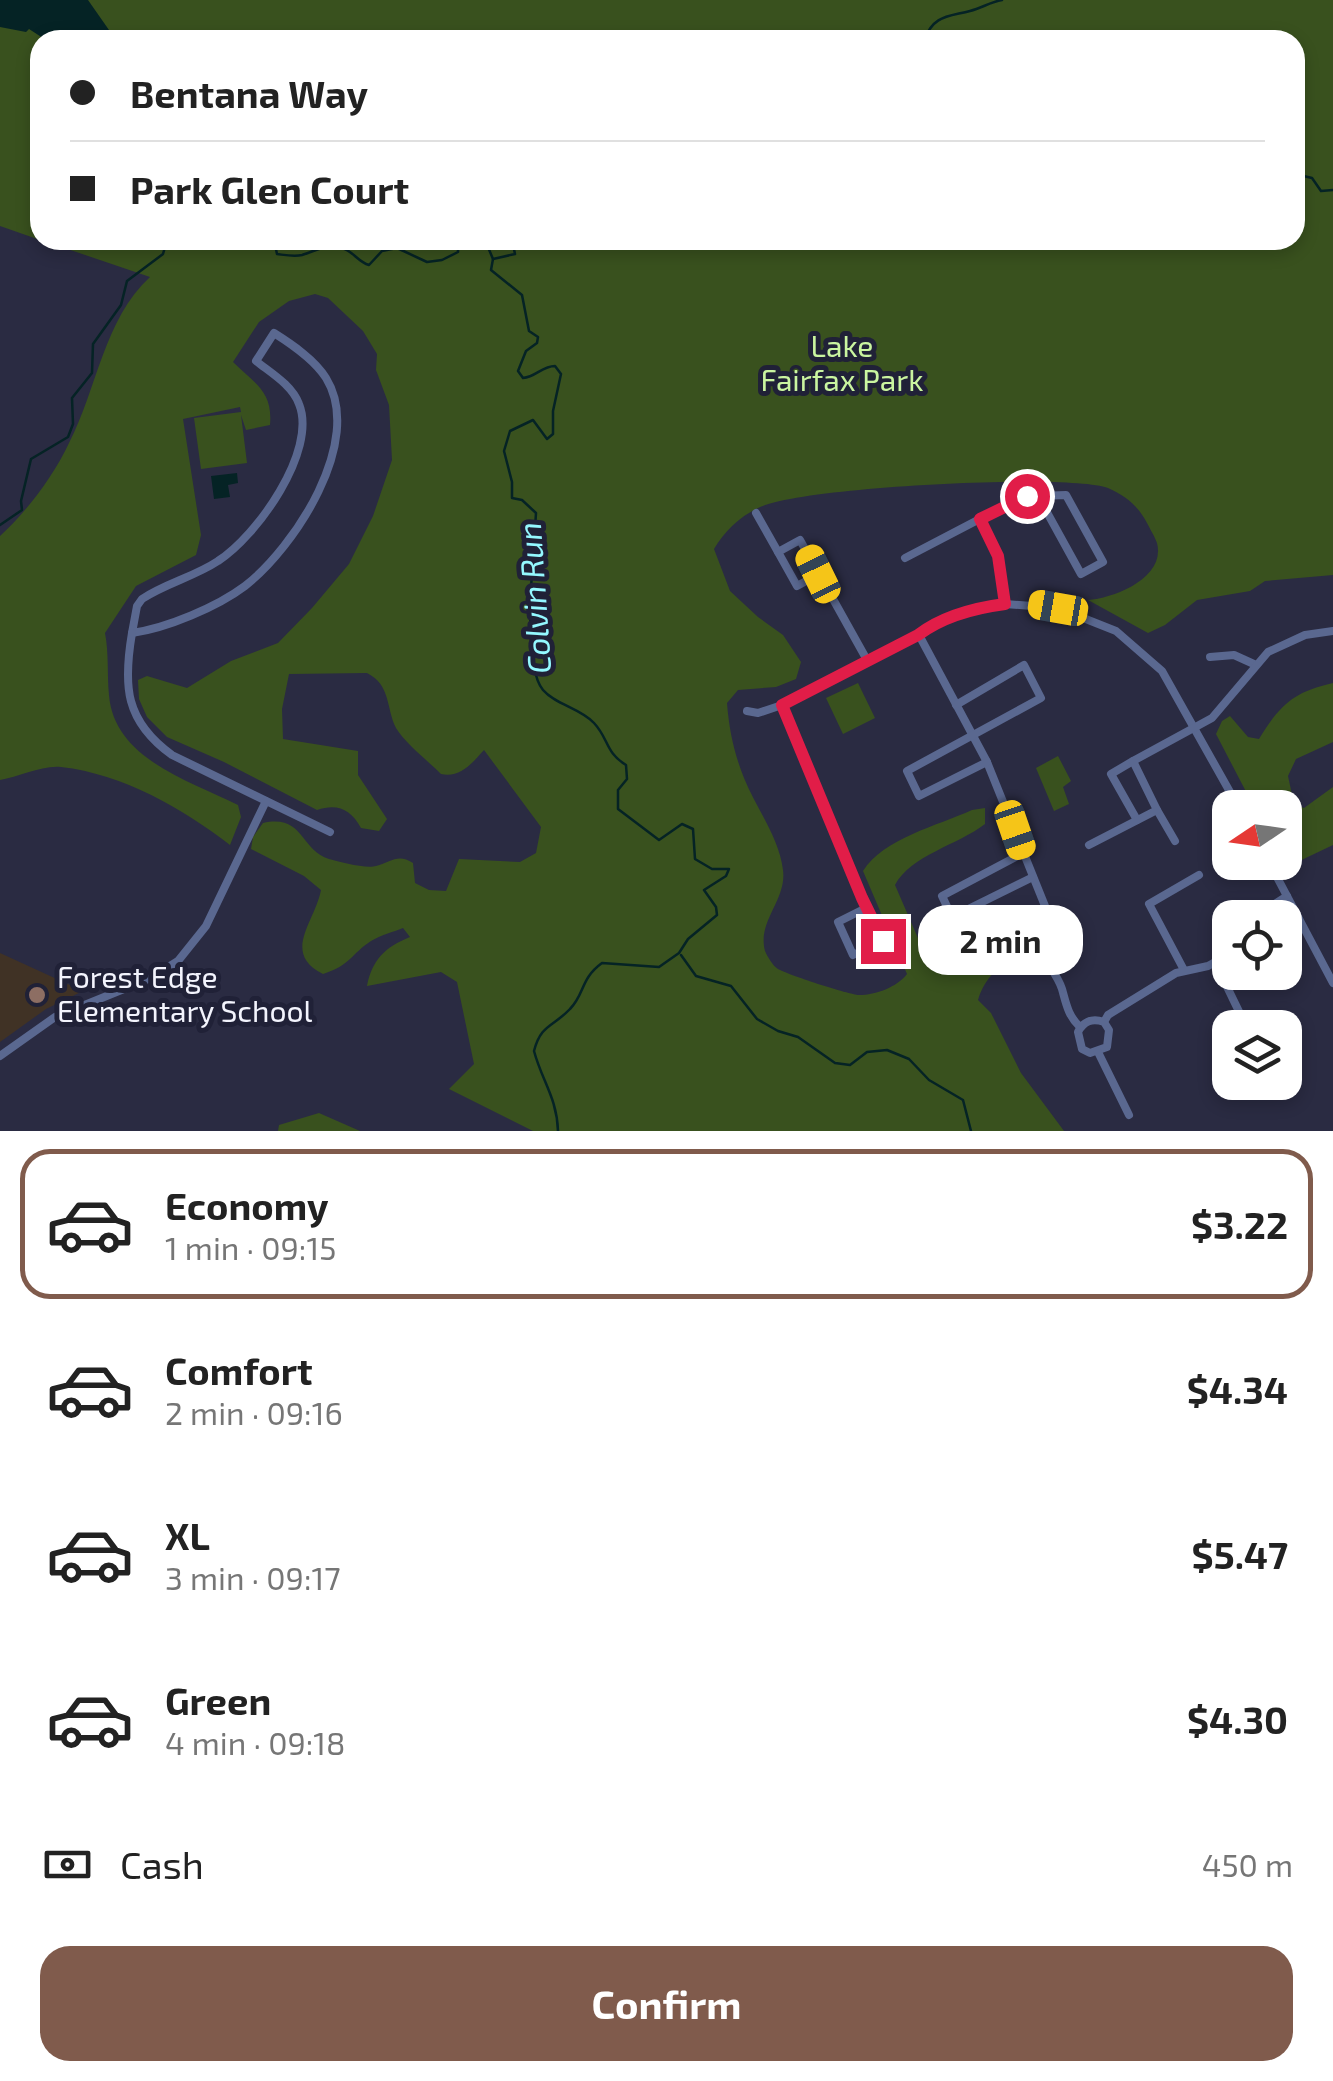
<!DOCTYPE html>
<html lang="en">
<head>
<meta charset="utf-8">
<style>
  body { margin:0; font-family:"Exo 2",sans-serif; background:#f6f6f6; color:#222; height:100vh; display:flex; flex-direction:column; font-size:38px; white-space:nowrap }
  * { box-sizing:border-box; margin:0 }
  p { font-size:32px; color:#767676 }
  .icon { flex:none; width:55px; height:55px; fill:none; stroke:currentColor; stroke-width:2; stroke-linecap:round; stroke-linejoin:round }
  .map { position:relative; height:1131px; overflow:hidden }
  .panel { display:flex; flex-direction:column; background:#fff; flex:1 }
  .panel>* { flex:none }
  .guide { position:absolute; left:30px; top:30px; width:1275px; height:220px; border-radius:30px; box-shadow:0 5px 15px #0003; display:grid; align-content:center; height:220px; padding:0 40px; background:#fff }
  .needle { width:65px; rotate:257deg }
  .controls { position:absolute; left:1212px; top:790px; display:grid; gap:20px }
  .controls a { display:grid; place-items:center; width:90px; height:90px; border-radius:20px; background:#fff; box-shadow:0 5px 15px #0003; font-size:50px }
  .end { position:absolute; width:45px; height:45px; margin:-22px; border:12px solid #e11d48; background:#fff; box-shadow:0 0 0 5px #fff }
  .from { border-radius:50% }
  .bubble { position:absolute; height:70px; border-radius:30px; background:#fff; box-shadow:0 5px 15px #0003; font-size:32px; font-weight:700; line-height:70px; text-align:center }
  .car { position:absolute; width:30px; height:60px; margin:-30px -15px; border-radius:12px; box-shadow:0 0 8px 2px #0007; background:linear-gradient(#f5c518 24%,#345 0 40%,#f5c518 0 76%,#345 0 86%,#f5c518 0) }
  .guide b { display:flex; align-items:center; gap:35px; height:95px; font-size:38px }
  .guide b+b { border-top:2px solid #e0e0e0 }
  .guide i { width:25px; height:25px; background:#222 }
  ul { padding:18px 0 0; list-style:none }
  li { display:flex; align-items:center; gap:30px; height:150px; margin:0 20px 15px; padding:0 20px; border:5px solid transparent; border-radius:30px }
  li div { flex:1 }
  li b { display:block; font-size:38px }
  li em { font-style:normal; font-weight:700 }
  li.current { border-color:#805b4c }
  li>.icon { width:90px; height:90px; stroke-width:1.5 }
  .pay { display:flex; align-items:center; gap:25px; height:110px; padding:0 40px; font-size:38px }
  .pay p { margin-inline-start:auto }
  .cta { display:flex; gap:20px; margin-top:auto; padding:20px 40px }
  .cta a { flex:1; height:115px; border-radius:30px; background:#805b4c; color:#fff; font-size:40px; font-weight:700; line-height:115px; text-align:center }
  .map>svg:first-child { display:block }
  .education { fill:#403225 }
  .green { fill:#39511e }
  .water { fill:#052325 }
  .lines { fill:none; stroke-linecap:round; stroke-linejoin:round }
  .stream { stroke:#052325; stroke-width:2.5 }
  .street { stroke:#5a6890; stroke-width:8 }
  .route { stroke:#e11d48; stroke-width:12 }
  .education-dot { fill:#8d6e63; stroke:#202137; stroke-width:4 }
  .labels { text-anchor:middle; stroke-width:10; stroke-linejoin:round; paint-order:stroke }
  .park-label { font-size:30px; fill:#caf5a0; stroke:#202137 }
  .poi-label { font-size:30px; fill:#f3f4fd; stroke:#202137; text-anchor:start }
  .water-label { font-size:32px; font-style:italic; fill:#94f8ff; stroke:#202137 }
</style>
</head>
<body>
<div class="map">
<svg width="1333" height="1131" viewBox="0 0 1333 1131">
  <rect width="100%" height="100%" fill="#2a2b42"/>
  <path class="education" d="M 0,953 L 83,991 L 46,1009 L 0,1042 Z"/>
  <g class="green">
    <path d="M 0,0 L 1333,0 L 1333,575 L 1265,581 L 1250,591 L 1197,600 L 1165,625 L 1148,633 L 1088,600 C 1114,598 1166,578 1157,543 C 1155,537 1150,529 1147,523 C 1138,506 1126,496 1108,488 C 1069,473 796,487 758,508 C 739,517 724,532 714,549 L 730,591 L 758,617 L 783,635 L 801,662 L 796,679 L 776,687 L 738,690 L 727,703 C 729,729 734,753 744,778 C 756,808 779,837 783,870 C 787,900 757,921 765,951 C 767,956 773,966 778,969 C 786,974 850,995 859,995 C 876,995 897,987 907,974 L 863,871 C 884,838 937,826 972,810 L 985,808 L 985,824 C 958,845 911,855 895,885 L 927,959 L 936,966 L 1050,920 L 1057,929 C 1026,948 989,963 978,1000 L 991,1013 L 1021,1073 L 1064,1131 L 533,1131 L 449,1089 L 474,1064 L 457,982 L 441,972 L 367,986 C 372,960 385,947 410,937 L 403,928 C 393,932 381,935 371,941 C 351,954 351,965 323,974 C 281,953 315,922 321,890 L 304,876 L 251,849 L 253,837 L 263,823 C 304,814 300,850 329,859 C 340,862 366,869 376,866 C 391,862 398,853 413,863 L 415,883 L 429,890 L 446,891 L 459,859 L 520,862 L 536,853 L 541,827 L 484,750 C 472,763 461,778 441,774 C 429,762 404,742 396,728 C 386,708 391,685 367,673 L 289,674 L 282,709 L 283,739 L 358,751 L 358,775 L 387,819 L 379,831 L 361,828 C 351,809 337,803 317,810 L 224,762 L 167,737 L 147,717 L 139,699 L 138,680 L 147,676 L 187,688 L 231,661 L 278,643 L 312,608 L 349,564 L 373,516 L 392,460 L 389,405 L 376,370 L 377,354 L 363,331 L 328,298 L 315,294 L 289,301 L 259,322 L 233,362 C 255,384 273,391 270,425 L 246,430 L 241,415 L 247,463 L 201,469 L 194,418 L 241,412 L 240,407 L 183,419 L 201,535 L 196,555 L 136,586 L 105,633 C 109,654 107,674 109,695 C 114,759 190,781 238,805 L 241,817 L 230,845 C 182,808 123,774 61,767 C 42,765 19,777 0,780 L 0,536 C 27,511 53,477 69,443 C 97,389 104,319 150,277 L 41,240 L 1295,240 L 1295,40 L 40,40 L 40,240 L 0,226 Z"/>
    <path d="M 858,683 L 875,718 L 843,734 L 826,698 Z"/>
    <path d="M 1333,683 L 1333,742 L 1296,759 L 1288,776 L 1294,804 L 1304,808 L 1333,787 L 1333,845 L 1291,865 L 1285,859 L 1285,808 L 1254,807 L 1216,734 L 1222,721 L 1230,716 L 1248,737 L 1259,739 C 1280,705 1293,692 1333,683 Z"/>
    <path d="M 1058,756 L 1071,781 L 1063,787 L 1069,804 L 1054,811 L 1036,768 Z"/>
    <path d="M 319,1113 L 360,1131 L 278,1131 L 279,1125 Z"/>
  </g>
  <g class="water">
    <path d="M 0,0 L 88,0 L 116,40 L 46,40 L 29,29 L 26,32 L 0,27 Z"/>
    <path d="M 237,473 L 238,483 L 228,485 L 230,497 L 214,499 L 211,476 Z"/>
  </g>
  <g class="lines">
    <g class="stream">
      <path d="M 924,40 C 934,15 947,17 970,11 C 982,8 990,2 1002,0"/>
      <path d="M 1295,174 L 1312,178 L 1321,191 L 1333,190"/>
      <path d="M 274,240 L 277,254 C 285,255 294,257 302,255 C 316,251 326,243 342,248 C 353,251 358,262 369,265 L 382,251 L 397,248 L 427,262 L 442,260 L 458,252 L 458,240"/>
      <path d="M 485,240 L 493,259 L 491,270 L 522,295 L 529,331 L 538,337 L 537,343 L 526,351 L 518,371 L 523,378 C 536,377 542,366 555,366 L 561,374 L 553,411 L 553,434 L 547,439 L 533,420 L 510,431 L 504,451 L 512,482 L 512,498 L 522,500 L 536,513 C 534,549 521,664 543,690 C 556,705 580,708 594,723 C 609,739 605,752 626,765 L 627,779 L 618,790 L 618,809 L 659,840 L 682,824 L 693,829 L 695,859 L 712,869 L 729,869 L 726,876 L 704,890 L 716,907 L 717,915 L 688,939 L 679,953 L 659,967 L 602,963 C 580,979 585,994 570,1009 C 553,1027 541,1024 534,1051 C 542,1081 557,1098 558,1131"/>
      <path d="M 493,259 L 515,254 L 512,240"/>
      <path d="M 0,525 L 22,510 L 21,501 L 31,459 L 68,437 L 73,424 L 72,398 L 92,373 L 93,344 L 121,305 L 127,281 L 163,254 L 167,240"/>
      <path d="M 681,955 L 696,976 L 731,986 L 757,1019 L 778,1031 L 798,1037 L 835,1063 L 850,1065 L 867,1052 L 887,1050 L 909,1059 L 929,1080 L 963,1100 L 971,1131"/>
    </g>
    <g class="street">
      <path d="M 274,333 C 293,345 315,360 326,378 C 365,441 294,548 245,586 C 217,607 167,628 132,633 L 137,606 L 142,599 C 166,583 194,577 218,561 C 256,537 318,451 299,404 C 292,385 271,373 256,361 Z"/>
      <path d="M 756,513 L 778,552"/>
      <path d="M 980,519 L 998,556 L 1005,604"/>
      <path d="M 905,558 L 1018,499 L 1038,496 L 1081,574 L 1103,562 L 1066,495 L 1038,496"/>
      <path d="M 817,575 L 797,586 L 778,552 L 800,540 L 867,660"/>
      <path d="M 132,633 C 123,686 125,721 172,755 L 330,832"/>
      <path d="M 919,635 L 987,762 L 1045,906"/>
      <path d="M 1210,657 L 1234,655 L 1256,665"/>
      <path d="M 782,705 L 866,908"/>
      <path d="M 956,705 L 1024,665 L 1041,698 L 907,771 L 919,796 L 987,762"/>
      <path d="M 747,711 L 758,713 L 782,705 L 953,616 L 1005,604 L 1058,608 L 1116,631 L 1162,671 L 1239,808"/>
      <path d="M 1133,761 L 1111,774 L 1137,820"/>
      <path d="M 1157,810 L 1175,841"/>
      <path d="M 1089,845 L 1157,810 L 1133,761 L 1212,718 L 1268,652 L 1305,635 L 1333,631"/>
      <path d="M 1023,853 L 942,896 L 952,917 L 1033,877"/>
      <path d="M 1269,862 L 1333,983"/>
      <path d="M 866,908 L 883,941 L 853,955 L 838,922 Z"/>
      <path d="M 1253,918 L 1287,896"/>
      <path d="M 1040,950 C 1046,962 1058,976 1062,989 C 1066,1003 1068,1016 1080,1027"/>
      <path d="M 1215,962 L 1247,1028"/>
      <path d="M 1184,970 L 1149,904 L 1199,875"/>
      <path d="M 1104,1022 L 1109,1030 L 1107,1047 L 1090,1053 L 1082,1049 L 1078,1032 C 1084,1021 1092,1018 1104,1022 L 1108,1015 L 1176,973 L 1208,966 L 1230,954"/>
      <path d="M 1098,1052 L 1129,1115"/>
      <path d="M 0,1056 L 55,1017 L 151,978 L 178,961 L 206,926 L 266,801"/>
    </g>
  </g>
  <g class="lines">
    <path class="route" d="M 883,941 L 862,898 L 782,705 L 918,635 C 943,616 974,608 1005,604 L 998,556 L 980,519 L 1027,496"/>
  </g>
  <circle class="education-dot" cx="37" cy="995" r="10"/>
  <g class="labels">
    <g class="park-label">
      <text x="842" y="357">Lake<tspan x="842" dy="34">Fairfax Park</tspan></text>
    </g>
    <g class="poi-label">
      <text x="57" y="988">Forest Edge<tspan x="57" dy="34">Elementary School</tspan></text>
    </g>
    <g class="water-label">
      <text transform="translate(535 598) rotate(-94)" y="11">Colvin Run</text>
    </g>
  </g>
</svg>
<div class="controls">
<a><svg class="needle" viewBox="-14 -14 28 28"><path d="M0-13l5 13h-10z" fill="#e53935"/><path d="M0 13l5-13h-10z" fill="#767676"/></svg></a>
<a><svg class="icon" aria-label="locate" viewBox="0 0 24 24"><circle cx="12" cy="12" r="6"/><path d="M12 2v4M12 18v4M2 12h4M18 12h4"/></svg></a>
<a><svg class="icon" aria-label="layers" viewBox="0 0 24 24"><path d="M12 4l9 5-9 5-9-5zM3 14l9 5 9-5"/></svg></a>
</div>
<i class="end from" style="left:1027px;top:496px"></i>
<i class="end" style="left:883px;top:941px"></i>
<div class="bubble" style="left:918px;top:905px;width:165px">2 min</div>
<i class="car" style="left:818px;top:574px;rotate:334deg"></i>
<i class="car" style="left:1058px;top:608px;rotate:280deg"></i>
<i class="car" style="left:1015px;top:830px;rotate:161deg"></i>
<div class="guide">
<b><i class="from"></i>Bentana Way</b>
<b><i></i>Park Glen Court</b>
</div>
</div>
<section class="panel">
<ul>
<li class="current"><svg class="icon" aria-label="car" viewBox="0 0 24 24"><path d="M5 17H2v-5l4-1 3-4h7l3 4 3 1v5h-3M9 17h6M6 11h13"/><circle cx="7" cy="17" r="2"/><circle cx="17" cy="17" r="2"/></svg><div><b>Economy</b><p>1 min · 09:15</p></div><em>$3.22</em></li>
<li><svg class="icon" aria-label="car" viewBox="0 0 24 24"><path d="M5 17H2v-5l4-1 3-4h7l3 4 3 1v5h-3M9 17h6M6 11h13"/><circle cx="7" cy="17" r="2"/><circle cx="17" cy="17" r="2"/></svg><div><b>Comfort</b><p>2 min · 09:16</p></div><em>$4.34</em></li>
<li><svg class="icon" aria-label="car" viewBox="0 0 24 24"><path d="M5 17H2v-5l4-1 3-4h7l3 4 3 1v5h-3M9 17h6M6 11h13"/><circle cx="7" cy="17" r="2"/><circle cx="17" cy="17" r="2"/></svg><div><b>XL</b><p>3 min · 09:17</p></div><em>$5.47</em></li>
<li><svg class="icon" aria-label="car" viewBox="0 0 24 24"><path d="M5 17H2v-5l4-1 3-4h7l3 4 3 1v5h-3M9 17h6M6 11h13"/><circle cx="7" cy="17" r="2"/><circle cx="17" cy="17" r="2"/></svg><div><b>Green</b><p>4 min · 09:18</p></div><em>$4.30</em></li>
</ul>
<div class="pay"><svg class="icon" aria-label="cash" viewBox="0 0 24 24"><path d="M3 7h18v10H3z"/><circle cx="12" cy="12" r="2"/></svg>Cash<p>450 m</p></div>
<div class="cta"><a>Confirm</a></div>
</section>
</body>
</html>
